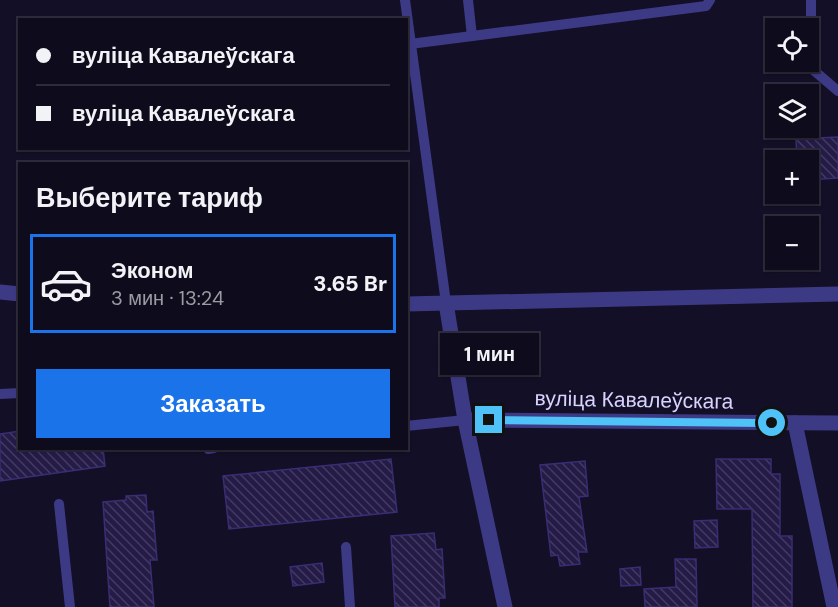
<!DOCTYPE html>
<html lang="ru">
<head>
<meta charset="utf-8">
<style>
  body { margin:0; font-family:"DM Sans",sans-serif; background:#171425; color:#f1f3f6; height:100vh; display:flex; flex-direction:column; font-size:22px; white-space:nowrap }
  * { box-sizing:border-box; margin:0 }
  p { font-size:20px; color:#9b9ba3 }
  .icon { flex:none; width:33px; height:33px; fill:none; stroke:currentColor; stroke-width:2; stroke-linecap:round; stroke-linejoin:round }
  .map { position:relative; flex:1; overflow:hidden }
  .details { position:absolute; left:18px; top:162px; width:390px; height:288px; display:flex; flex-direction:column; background:#0e0b1c; border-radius:0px; box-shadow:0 2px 4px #0004,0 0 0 2px #2e2b3b }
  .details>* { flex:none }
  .banner { position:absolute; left:18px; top:18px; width:390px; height:132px; border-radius:0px; box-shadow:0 2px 4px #0004,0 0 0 2px #2e2b3b; display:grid; align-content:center; height:132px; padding:0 18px; background:#0e0b1c }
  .tools { position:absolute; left:765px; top:18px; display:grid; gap:12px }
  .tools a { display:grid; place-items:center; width:54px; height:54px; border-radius:0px; background:#0e0b1c; box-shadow:0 2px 4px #0004,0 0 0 2px #2e2b3b; font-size:30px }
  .end { position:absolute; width:27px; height:27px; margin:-14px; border:8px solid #4fc3f7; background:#111; box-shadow:0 0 0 3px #111 }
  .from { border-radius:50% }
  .bubble { position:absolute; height:42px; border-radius:0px; background:#0e0b1c; box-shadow:0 2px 4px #0004,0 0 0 2px #2e2b3b; font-size:20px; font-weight:800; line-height:42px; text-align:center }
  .banner b { display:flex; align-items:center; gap:21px; height:57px; font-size:22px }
  .banner b+b { border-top:2px solid #2e2b3b }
  .banner i { width:15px; height:15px; background:#f1f3f6 }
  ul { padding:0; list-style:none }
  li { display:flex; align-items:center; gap:18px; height:99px; margin:0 12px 9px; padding:0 6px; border:3px solid transparent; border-radius:0px }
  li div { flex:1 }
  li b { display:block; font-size:22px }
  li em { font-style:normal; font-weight:800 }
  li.selected { border-color:#1a73e8 }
  li>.icon { width:54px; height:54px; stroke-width:1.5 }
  h2 { padding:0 18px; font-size:27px; line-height:72px }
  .cta { display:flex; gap:12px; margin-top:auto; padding:12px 18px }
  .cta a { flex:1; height:69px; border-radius:0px; background:#1a73e8; color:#fff; font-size:24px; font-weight:800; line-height:69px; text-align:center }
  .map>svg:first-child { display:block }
  .building { fill:url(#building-back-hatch); stroke:#3b2d73; stroke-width:1.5 }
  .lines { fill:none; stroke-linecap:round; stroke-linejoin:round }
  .lane { stroke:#3d3a85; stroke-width:10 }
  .street { stroke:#3d3a85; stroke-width:15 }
  .route { stroke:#4fc3f7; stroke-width:8 }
  .labels { text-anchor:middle; stroke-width:4.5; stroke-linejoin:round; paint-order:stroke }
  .street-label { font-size:21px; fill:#d9d4ff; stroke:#130f26 }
</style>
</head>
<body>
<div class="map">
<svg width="838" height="607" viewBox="0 0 838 607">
  <defs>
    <pattern id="building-back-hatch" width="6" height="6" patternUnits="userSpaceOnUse" patternTransform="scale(1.5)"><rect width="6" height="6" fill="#241b47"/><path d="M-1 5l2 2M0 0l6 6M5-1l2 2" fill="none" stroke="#433b63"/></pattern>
  </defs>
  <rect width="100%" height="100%" fill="#130f26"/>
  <g class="building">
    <path d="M 838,137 L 838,178 L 808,180 L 808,160 L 797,160 L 796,139 Z"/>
    <path d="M 20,431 L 20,448 L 103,448 L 105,466 L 0,481 L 0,434 Z"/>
    <path d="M 391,459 L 397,512 L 229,529 L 223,476 Z"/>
    <path d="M 716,459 L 771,459 L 771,474 L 780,474 L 780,536 L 792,536 L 792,607 L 753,607 L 752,509 L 717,509 Z"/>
    <path d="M 585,461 L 588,496 L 579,497 L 587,552 L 578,552 L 580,564 L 560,566 L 558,555 L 551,556 L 540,465 Z"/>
    <path d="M 146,495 L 147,512 L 153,511 L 157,560 L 150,560 L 154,607 L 110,607 L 103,502 L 126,500 L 126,496 Z"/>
    <path d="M 717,520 L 718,547 L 695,548 L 694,521 Z"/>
    <path d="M 434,533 L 436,550 L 442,549 L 445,598 L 439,598 L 439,607 L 395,607 L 391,536 Z"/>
    <path d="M 675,559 L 696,559 L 697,607 L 645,607 L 644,589 L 676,587 Z"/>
    <path d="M 322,563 L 324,582 L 293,586 L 290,567 Z"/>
    <path d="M 640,567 L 641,585 L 621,586 L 620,569 Z"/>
  </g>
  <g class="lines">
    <g class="lane">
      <path d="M 405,0 L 446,303"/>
      <path d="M 468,0 L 472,36"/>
      <path d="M 811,0 L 811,68 L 838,91"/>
      <path d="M 410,44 L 706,6 L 710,0"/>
      <path d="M 0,394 L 20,393"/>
      <path d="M 406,426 L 465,420"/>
      <path d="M 208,449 L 214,448"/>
      <path d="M 59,504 L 70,607"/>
      <path d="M 346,547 L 350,607"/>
    </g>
    <g class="street">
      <path d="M 0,292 L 20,294"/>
      <path d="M 446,303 L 465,420 L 505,607"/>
      <path d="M 406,304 L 838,294"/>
      <path d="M 465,420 L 838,423"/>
      <path d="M 795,423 L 834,607"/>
    </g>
  </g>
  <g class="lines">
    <path class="route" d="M 489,420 L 772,423"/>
  </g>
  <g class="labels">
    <g class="street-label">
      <text transform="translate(634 400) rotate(1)" y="7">вуліца Кавалеўскага</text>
    </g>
  </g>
</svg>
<div class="tools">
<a><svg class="icon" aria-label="locate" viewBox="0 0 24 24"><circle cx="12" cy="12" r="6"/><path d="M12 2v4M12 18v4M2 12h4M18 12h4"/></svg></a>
<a><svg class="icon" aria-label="layers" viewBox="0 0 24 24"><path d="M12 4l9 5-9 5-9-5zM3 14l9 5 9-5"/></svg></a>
<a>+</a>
<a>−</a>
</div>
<i class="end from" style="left:772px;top:423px"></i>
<i class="end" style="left:489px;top:420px"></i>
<div class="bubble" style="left:440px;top:333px;width:99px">1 мин</div>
<div class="banner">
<b><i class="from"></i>вуліца Кавалеўскага</b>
<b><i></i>вуліца Кавалеўскага</b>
</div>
<section class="details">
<h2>Выберите тариф</h2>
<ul>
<li class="selected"><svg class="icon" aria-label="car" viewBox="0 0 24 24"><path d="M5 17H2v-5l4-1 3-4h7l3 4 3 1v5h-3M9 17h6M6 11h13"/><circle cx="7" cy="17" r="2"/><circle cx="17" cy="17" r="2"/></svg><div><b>Эконом</b><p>3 мин · 13:24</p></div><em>3.65 Br</em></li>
</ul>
<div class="cta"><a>Заказать</a></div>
</section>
</div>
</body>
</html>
